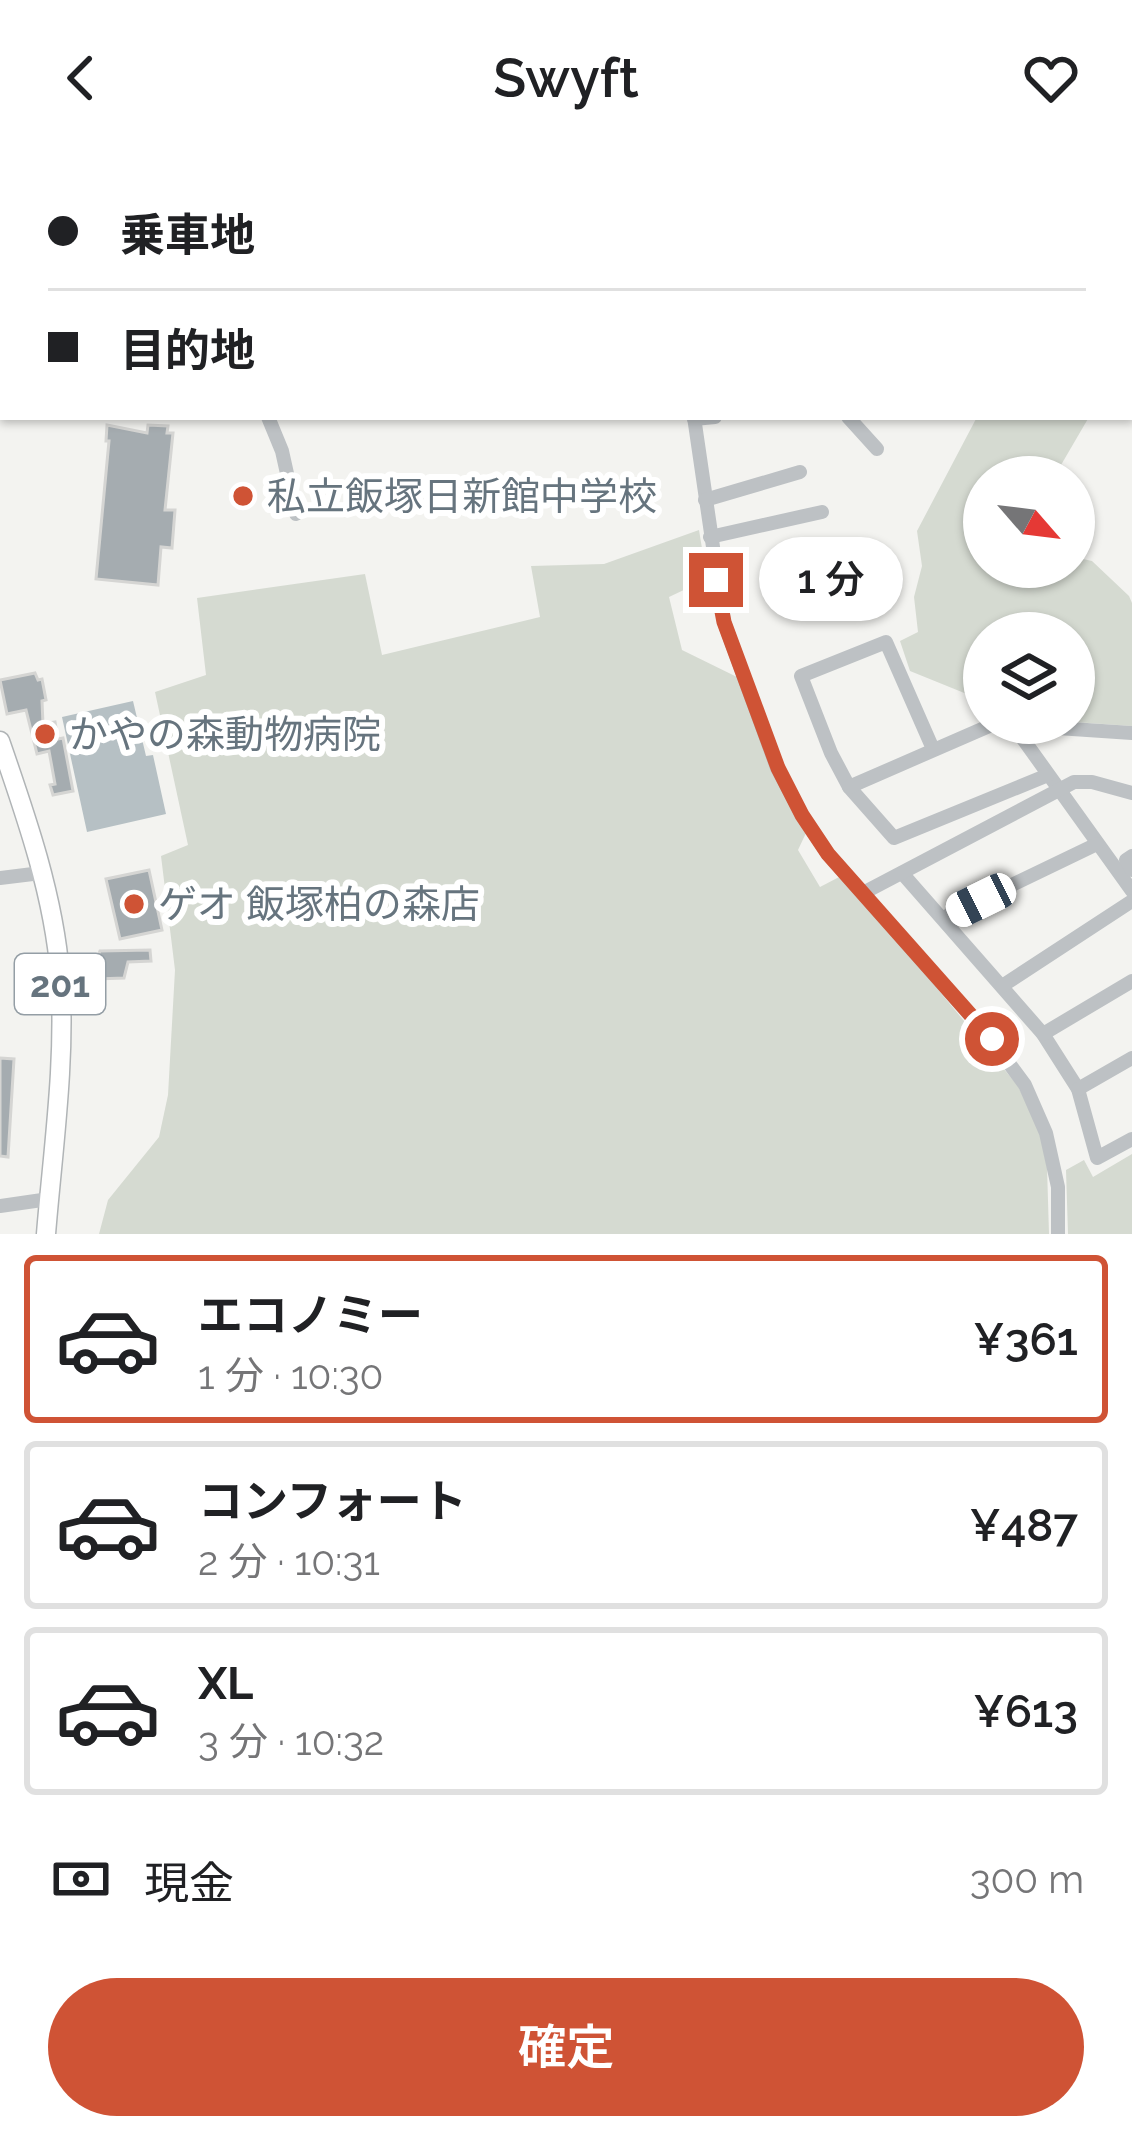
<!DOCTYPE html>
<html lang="ja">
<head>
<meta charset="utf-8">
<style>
  body { margin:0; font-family:Raleway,"Noto Sans JP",sans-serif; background:#f6f6f6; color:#202124; height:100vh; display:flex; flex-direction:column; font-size:45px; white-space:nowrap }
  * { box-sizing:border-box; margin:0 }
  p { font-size:39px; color:#757577 }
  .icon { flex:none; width:66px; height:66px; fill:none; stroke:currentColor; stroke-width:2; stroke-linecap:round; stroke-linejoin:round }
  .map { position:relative; height:1078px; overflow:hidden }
  .side { display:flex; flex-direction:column; background:#fff; flex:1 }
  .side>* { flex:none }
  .banner { position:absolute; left:0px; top:0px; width:1134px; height:264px; box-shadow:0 3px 9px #0004; display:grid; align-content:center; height:264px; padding:0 48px; background:#fff }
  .needle { width:78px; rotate:118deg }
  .fabs { position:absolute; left:963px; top:300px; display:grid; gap:24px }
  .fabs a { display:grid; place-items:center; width:132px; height:132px; border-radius:50%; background:#fff; box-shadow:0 3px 9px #0004; font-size:60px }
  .end { position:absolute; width:54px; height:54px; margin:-27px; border:15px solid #cf5335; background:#fff; box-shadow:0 0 0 6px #fff }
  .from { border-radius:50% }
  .bubble { position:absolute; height:84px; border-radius:42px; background:#fff; box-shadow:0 3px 9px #0004; font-size:39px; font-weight:600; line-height:84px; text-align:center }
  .car { position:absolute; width:36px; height:72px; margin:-36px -18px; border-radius:15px; box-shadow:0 0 9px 3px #0007; background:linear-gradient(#fff 24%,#345 0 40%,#fff 0 76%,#345 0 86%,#fff 0) }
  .banner b { display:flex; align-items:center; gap:42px; height:114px; font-size:45px }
  .banner b+b { border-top:3px solid #e0e0e0 }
  .banner i { width:30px; height:30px; background:#202124 }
  ul { padding:21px 0 0; list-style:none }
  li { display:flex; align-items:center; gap:36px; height:168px; margin:0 24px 18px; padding:0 24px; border:6px solid #e0e0e0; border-radius:12px }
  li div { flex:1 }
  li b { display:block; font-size:45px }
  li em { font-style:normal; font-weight:600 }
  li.current { border-color:#cf5335 }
  li>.icon { width:108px; height:108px; stroke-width:1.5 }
  .pay { display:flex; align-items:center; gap:30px; height:132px; padding:0 48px; font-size:45px }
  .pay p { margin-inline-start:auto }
  .button { display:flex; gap:24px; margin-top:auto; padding:24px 48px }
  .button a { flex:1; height:138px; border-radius:72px; background:#cf5335; color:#fff; font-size:48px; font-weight:600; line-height:138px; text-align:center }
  header { display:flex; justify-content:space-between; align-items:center; height:156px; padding:0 48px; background:#fff; font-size:54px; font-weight:600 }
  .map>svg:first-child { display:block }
  .green { fill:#d5dad1 }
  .water { fill:#b6c0c4 }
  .building { fill:#a5acb0; stroke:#d5d5d3; stroke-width:3 }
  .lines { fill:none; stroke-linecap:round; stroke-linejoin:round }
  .highway-casing { stroke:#b0b4b6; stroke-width:21 }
  .minor { stroke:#bdc1c4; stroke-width:14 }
  .highway { stroke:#fff; stroke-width:18 }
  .route { stroke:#cf5335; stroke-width:15 }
  .poi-dot { fill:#cf5335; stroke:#fff; stroke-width:4.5 }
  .labels { text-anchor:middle; stroke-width:12; stroke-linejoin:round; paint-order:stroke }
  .shield { fill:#fff; stroke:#949ea5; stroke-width:3 }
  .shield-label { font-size:36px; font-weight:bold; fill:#66747e }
  .poi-label { font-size:39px; fill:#66747e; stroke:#fff; text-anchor:start }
</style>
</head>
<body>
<header><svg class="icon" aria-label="back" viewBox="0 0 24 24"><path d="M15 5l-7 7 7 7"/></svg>Swyft<svg class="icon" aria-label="heart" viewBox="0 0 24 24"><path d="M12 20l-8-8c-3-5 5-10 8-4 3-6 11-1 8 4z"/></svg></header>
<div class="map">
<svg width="1132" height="1078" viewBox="0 0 1132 1078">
  <rect width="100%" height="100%" fill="#f3f3f0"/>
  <g class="green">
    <path d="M 977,261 L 1089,261 L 1061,309 L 1063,321 L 984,321 L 984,411 L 1074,411 L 1074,401 L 1092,405 L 1129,440 L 1132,447 L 1132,570 L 1074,566 L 1074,477 L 984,477 L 984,545 L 910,515 L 900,485 L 918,476 L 914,441 L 922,410 L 917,375 Z"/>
    <path d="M 699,374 L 707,423 L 669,441 L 682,494 L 737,521 L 773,618 L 806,677 L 798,694 L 820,731 L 843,719 L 1018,930 L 1039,974 L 1047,1011 L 1049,1078 L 99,1078 L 108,1044 L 159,981 L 168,939 L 175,814 L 161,700 L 188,689 L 155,536 L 206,519 L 197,442 L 365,418 L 382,499 L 540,461 L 531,410 L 604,408 Z"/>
    <path d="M 1132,998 L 1132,1078 L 1068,1078 L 1066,1014 L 1084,1004 L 1093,1021 Z"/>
  </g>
  <path class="water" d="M 133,545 L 146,600 L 153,599 L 166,658 L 87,676 L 62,561 Z"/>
  <g class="building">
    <path d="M 107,269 L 147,277 L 148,269 L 168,270 L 167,277 L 173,277 L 165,354 L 175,354 L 172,392 L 161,391 L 158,429 L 96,423 L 109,285 L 106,285 Z"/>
    <path d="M 35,517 L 38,524 L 42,523 L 46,544 L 42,545 L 43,568 L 55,566 L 58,583 L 63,582 L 73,635 L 53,639 L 50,629 L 55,628 L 49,595 L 37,598 L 26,554 L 7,558 L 0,524 Z"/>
    <path d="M 149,714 L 162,774 L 120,783 L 106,723 Z"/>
    <path d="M 150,794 L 151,805 L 128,806 L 124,822 L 96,823 L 94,810 L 100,795 Z"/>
    <path d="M 0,902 L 14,903 L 8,1001 L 0,1000 Z"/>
  </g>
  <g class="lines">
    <defs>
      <g id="highway">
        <path d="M 108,3 L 112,0"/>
        <path d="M 0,151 L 3,143"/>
        <path d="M 0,585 C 26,660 54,740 60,819 C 66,905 53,992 46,1078"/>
      </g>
    </defs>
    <use href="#highway" class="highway-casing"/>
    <g class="minor">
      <path d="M 67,0 L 67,3"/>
      <path d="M 288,0 L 289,3"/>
      <path d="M 368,0 L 368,3"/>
      <path d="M 635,0 L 636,3"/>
      <path d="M 718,3 L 719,0"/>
      <path d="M 0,197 L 3,199"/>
      <path d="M 268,261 L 282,295 L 296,358"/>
      <path d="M 694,261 L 724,466 L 777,612 L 802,659 L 828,698 L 991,883 L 1025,929 L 1046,977 L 1058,1031 L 1058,1078"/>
      <path d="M 848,261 L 877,293"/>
      <path d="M 694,263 L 715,261"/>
      <path d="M 705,344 L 800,316"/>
      <path d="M 710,381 L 822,356"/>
      <path d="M 1011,569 L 1132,577"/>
      <path d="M 1013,569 L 1132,735"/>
      <path d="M 933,593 L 886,486 L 801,520 L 831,597 L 849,631 L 894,682 L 1048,619"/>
      <path d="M 849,631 L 996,567"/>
      <path d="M 1132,700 L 1126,704 L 1132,714"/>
      <path d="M 902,717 L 1043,878 L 1078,933 L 1097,1002 L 1132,983"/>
      <path d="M 0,722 L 41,717"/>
      <path d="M 865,736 L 1074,626 L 1092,626 L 1132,637"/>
      <path d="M 943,762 L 1097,688"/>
      <path d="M 1002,830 L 1132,745"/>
      <path d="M 1043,878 L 1132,825"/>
      <path d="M 1078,933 L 1132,902"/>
      <path d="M 0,1050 L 49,1043"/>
    </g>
    <use href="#highway" class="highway"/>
  </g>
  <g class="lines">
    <path class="route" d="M 716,424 L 724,466 L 778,612 L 802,659 L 828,698 L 992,883"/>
  </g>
  <g class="poi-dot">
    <circle cx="243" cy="340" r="12"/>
    <circle cx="45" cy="578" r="12"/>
    <circle cx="134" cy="748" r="12"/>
  </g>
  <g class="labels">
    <rect class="shield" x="15" y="798" width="90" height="60" rx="9"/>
    <g class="shield-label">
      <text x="60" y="841">201</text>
    </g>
    <g class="poi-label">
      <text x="267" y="354">私立飯塚日新館中学校</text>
      <text x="69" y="592">かやの森動物病院</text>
      <text x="158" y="762">ゲオ 飯塚柏の森店</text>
    </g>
  </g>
</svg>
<div class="fabs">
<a><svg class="needle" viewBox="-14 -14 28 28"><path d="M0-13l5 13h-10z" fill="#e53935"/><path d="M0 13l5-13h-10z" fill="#757577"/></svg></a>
<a><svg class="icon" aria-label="layers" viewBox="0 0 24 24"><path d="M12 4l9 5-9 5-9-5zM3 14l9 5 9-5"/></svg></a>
</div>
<i class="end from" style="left:992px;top:883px"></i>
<i class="end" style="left:716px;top:424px"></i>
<div class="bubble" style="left:759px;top:381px;width:144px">1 分</div>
<i class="car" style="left:981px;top:744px;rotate:244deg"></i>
<div class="banner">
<b><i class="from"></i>乗車地</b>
<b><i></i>目的地</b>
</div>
</div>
<section class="side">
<ul>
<li class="current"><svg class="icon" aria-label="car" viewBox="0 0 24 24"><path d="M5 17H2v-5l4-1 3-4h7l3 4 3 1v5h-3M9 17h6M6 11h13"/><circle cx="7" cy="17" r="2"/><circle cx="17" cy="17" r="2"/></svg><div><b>エコノミー</b><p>1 分 · 10:30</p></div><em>¥361</em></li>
<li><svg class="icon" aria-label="car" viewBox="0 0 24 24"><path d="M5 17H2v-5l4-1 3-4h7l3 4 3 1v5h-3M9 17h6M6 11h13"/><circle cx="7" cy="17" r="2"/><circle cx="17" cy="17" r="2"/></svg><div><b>コンフォート</b><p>2 分 · 10:31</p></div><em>¥487</em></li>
<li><svg class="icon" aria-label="car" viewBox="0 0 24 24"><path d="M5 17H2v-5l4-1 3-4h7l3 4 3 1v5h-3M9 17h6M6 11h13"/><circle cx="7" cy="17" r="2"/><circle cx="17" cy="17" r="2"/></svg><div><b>XL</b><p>3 分 · 10:32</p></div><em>¥613</em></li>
</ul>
<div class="pay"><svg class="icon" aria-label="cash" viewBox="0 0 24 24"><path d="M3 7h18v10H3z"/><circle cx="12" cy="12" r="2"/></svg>現金<p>300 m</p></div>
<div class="button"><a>確定</a></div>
</section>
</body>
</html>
